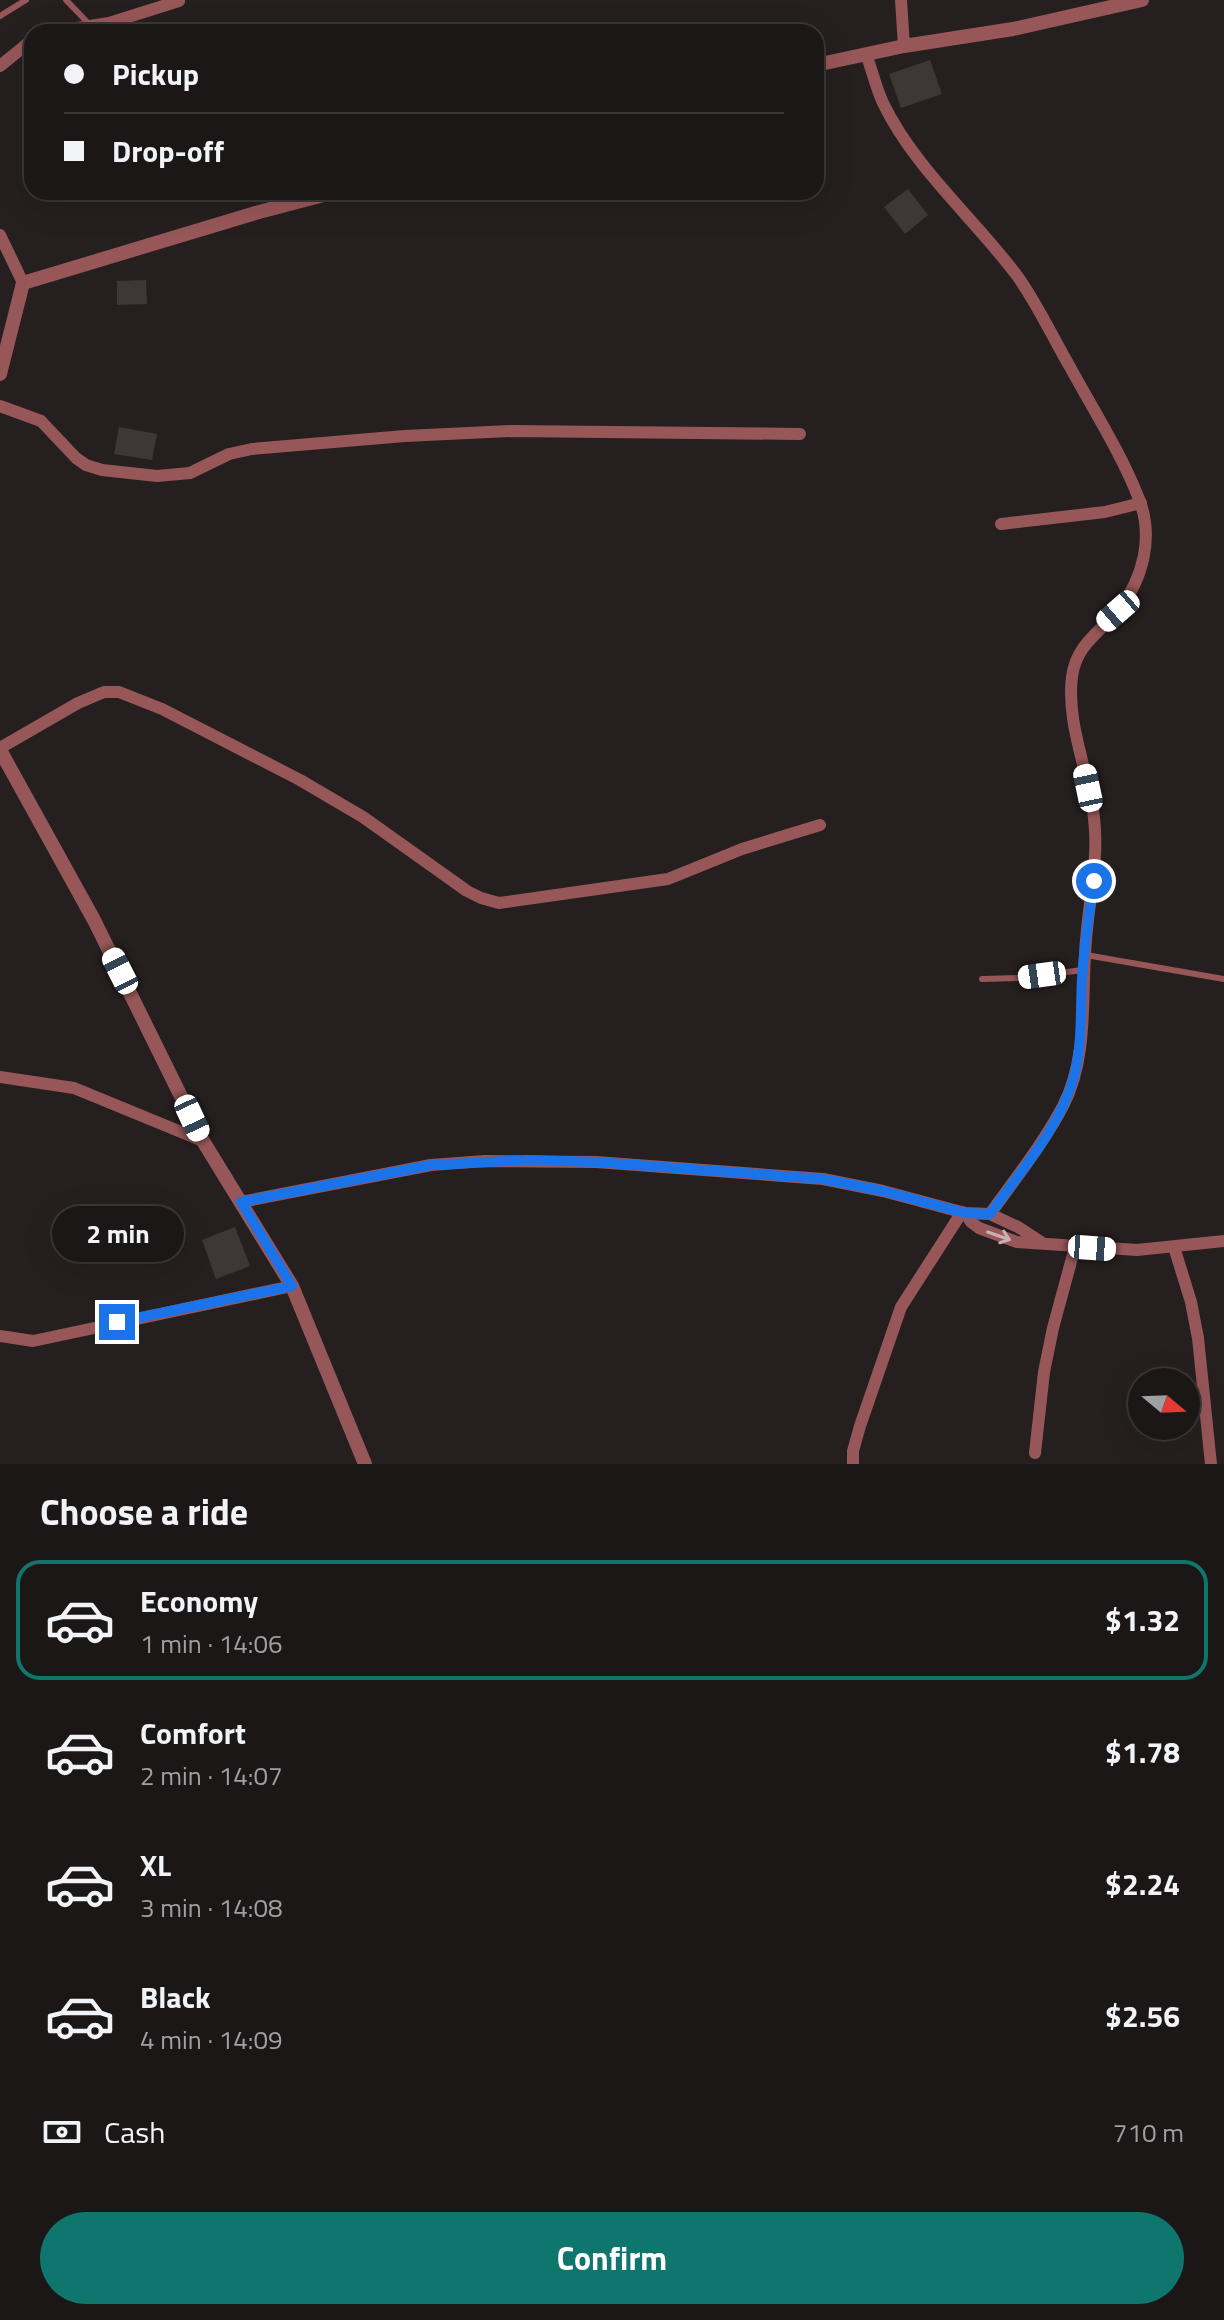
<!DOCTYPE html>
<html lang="en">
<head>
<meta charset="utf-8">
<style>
  body { margin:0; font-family:"Titillium Web",sans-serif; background:#252020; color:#f1f3f6; height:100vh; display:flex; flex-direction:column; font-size:30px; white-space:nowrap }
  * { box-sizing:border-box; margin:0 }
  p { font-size:26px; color:#a09fa1 }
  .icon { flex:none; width:44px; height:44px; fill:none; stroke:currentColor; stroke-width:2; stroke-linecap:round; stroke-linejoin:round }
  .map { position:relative; height:1464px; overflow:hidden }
  .sheet { display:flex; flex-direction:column; background:#1c1717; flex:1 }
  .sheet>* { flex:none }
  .banner { position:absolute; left:24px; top:24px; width:800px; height:176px; border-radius:24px; box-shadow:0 8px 32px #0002,0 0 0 2px #3a3636; display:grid; align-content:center; height:176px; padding:0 40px; background:#1c1717 }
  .needle { width:52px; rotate:109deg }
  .controls { position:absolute; left:1128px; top:1368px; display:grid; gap:16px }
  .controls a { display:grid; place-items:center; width:72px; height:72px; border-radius:50%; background:#1c1717; box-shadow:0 8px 32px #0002,0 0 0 2px #3a3636; font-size:40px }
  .end { position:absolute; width:36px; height:36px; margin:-18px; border:10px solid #1a73e8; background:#fff; box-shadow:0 0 0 4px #fff }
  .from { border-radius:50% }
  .bubble { position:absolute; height:56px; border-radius:28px; background:#1c1717; box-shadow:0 8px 32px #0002,0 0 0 2px #3a3636; font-size:26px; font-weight:700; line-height:56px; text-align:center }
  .car { position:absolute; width:24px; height:48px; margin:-24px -12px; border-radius:10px; box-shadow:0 0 6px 2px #0007; background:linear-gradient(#fff 24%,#345 0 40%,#fff 0 76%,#345 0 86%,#fff 0) }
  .banner b { display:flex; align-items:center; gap:28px; height:76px; font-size:30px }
  .banner b+b { border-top:2px solid #3a3636 }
  .banner i { width:20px; height:20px; background:#f1f3f6 }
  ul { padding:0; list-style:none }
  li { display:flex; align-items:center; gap:24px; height:120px; margin:0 16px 12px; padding:0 24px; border:4px solid transparent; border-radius:24px }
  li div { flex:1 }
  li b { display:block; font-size:30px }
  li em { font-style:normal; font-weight:700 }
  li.current { border-color:#0f766e }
  li>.icon { width:72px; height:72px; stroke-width:1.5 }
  h2 { padding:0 40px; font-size:36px; line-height:96px }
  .pay { display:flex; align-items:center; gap:20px; height:88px; padding:0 40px; font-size:30px }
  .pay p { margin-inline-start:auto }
  .action { display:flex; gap:16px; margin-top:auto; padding:16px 40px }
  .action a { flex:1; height:92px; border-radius:48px; background:#0f766e; color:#fff; font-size:32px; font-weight:700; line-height:92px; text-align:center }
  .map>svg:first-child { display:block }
  .building { fill:#3e3737 }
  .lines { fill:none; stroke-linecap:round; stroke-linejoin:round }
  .service { stroke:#975758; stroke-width:6 }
  .minor { stroke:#975758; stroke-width:12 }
  .tertiary { stroke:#975758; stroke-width:14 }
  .oneway { stroke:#c9b0b0 }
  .route { stroke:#1a73e8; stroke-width:10 }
</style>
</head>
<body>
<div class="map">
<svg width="1224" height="1464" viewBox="0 0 1224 1464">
  <rect width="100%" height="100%" fill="#261f1f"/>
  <g class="building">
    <path d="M 930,60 L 942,94 L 901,108 L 889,74 Z"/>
    <path d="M 908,189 L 928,215 L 905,234 L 884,207 Z"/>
    <path d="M 146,280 L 147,304 L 117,305 L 117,281 Z"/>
    <path d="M 119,427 L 157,434 L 152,460 L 114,454 Z"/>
    <path d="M 235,1227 L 250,1266 L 216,1279 L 202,1240 Z"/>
  </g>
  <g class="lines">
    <g class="service">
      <path d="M 66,0 L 90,25"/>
      <path d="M 0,16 L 26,0"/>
      <path d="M 1086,955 L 1224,979"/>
      <path d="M 982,979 L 1019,978 L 1083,970"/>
    </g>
    <g class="minor">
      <path d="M 901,0 L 904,46"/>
      <path d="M 52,32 L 109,23 L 179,1"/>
      <path d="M 866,54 C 872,70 876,88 883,103 C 915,169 975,219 1018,277 C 1038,305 1053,338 1070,367 C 1094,411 1121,453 1139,499 C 1154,537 1143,579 1119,609 C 1101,632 1076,644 1072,677 C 1066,724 1089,772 1094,818 C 1099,860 1089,899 1086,940 C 1081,994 1089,1056 1063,1106 C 1043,1144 1015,1179 990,1214"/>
      <path d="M 0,66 L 32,40"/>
      <path d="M 0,235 L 23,283"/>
      <path d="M 0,406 L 41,421 L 76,458 L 86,465 L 102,470 L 157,476 L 190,473 L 229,454 L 252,449 L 405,436 L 512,431 L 800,434"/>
      <path d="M 1001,524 L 1105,512 L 1141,503"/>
      <path d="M 0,748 L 78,703 L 104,692 L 119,692 L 162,709 L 300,780 L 363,817 L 467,891 L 481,898 L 499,903 L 668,879 L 742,849 L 820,825"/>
      <path d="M 0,1077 L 74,1088 L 203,1141"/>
      <path d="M 241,1202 L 431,1165 L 485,1161 L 596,1162 L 823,1179 L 883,1191 L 965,1213 L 990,1214 L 1018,1227 L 1041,1242"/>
      <path d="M 965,1213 L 971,1222 L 979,1228 L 1017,1242 L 1137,1250 L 1224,1241"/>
      <path d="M 1174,1247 L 1191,1302 L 1198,1338 L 1211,1464"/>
      <path d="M 0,1336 L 33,1341 L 292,1286"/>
      <path d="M 1035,1453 L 1044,1372 L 1053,1328 L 1075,1247"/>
      <path d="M 853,1464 L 853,1451 L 860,1426 L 901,1307 L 962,1212"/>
    </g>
    <g class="tertiary">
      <path d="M 816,65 L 904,46 L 1013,29 L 1142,0"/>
      <path d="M 0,374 L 23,283 L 259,212 L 335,192"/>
      <path d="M 0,750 L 94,920 L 203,1141 L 292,1286 L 365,1464"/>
    </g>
  </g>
  <defs><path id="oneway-shaft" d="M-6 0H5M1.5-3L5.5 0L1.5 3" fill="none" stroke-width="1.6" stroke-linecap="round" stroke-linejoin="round" transform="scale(2)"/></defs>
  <use class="oneway" href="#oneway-shaft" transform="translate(999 1236) rotate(19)"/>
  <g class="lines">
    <path class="route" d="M 117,1322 L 292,1286 L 241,1202 L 431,1165 L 527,1160 L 596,1162 L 823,1179 L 883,1191 L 965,1213 L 990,1214 C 1019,1173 1057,1131 1072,1083 C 1083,1049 1080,1014 1082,979 C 1084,946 1089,913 1094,881"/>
  </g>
</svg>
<div class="controls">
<a><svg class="needle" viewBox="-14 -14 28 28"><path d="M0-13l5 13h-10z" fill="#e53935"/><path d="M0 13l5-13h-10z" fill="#a09fa1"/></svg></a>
</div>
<i class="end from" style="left:1094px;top:881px"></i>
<i class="end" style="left:117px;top:1322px"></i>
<div class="bubble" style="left:52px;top:1206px;width:132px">2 min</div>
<i class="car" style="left:1118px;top:611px;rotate:229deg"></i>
<i class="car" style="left:1088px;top:788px;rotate:348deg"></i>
<i class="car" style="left:120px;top:971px;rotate:333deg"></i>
<i class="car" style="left:1042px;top:975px;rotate:262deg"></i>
<i class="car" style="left:192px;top:1118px;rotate:155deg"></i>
<i class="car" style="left:1092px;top:1248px;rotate:94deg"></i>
<div class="banner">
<b><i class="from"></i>Pickup</b>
<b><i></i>Drop-off</b>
</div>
</div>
<section class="sheet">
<h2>Choose a ride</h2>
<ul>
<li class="current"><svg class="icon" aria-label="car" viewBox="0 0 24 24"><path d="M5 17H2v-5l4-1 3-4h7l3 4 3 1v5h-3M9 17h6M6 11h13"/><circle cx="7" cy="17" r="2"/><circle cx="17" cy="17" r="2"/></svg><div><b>Economy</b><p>1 min · 14:06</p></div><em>$1.32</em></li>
<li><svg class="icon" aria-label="car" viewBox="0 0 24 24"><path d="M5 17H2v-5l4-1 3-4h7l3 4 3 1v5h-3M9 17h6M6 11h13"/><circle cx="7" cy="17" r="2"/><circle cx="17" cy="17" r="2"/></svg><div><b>Comfort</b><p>2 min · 14:07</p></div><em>$1.78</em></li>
<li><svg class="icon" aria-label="car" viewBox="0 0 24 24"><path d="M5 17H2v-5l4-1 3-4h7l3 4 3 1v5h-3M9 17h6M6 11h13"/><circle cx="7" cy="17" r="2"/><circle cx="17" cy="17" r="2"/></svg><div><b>XL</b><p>3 min · 14:08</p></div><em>$2.24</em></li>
<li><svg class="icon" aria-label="car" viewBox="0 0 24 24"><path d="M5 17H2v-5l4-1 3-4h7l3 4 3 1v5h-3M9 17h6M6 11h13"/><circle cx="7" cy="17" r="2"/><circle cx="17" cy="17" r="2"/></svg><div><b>Black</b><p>4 min · 14:09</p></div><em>$2.56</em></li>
</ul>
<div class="pay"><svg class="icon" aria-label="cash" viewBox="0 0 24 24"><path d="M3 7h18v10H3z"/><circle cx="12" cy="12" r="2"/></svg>Cash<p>710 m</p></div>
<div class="action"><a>Confirm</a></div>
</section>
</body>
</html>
